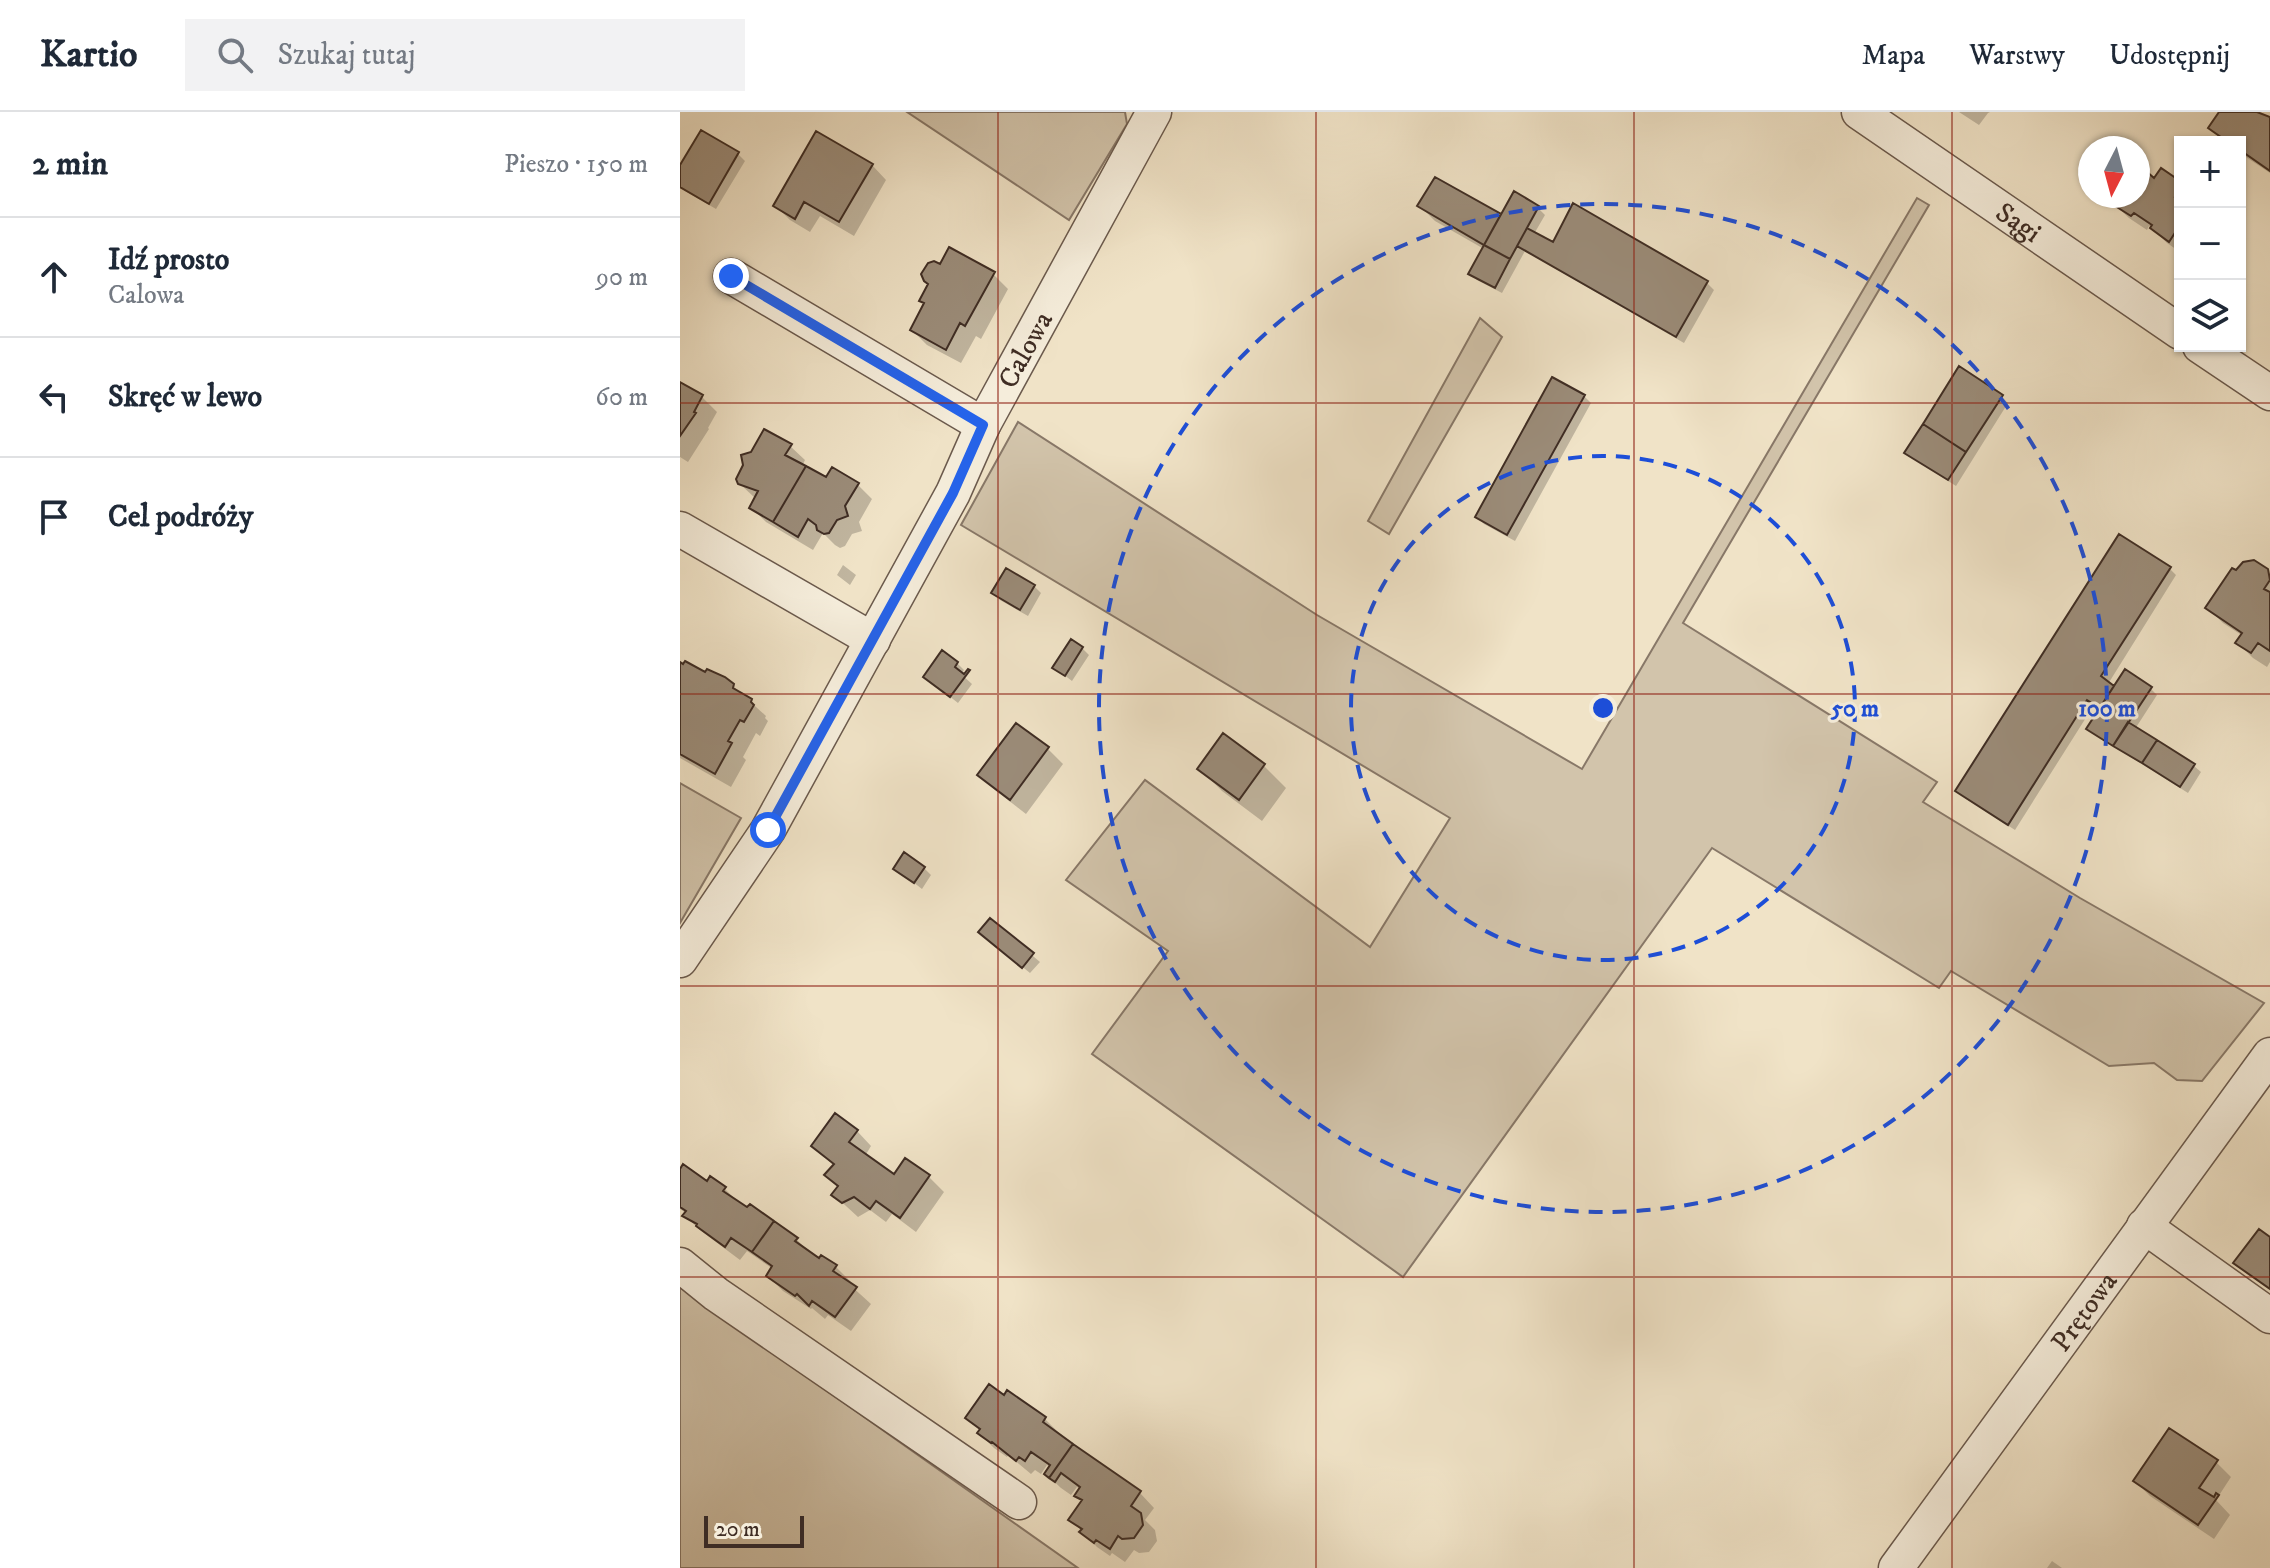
<!DOCTYPE html>
<html lang="pl">
<meta charset="utf-8">
<style>
:root{--surface:#fff;--page:#f2f2f3;--text:#1f2937;--muted:#747a83;--line:#e0e1e3}
body{margin:0;font-family:"IM FELL DW Pica",serif;background:var(--page);color:var(--text)}
.controls{position:absolute;right:24px;top:24px;display:grid;overflow:hidden;border-radius:0px;box-shadow:0 2px 6px #0004}
.controls button{width:72px;height:72px;display:grid;place-items:center;padding:0;border:0;border-bottom:2px solid var(--line);background:var(--surface);color:var(--text);font:40px sans-serif}
.compass{position:absolute;left:1398px;top:24px;width:72px;height:72px;border-radius:50%;background:var(--surface);box-shadow:0 2px 6px #0004;rotate:186deg}
.scale{position:absolute;left:24px;bottom:20px;width:100px;box-sizing:border-box;padding-left:8px;border:4px solid #3f2d24;border-top:0;font-size:22px;line-height:28px;white-space:nowrap;color:#3f2d24;-webkit-text-stroke:6px #f5eddb;paint-order:stroke}
.stop{position:absolute;width:24px;height:24px;margin:-18px;border:6px solid #2563eb;border-radius:50%;background:#fff}
.stop.end{background:#2563eb;border-color:#fff;box-shadow:0 2px 8px #0008}
.list{margin:0;padding:0;list-style:none}
h2{display:flex;justify-content:space-between;align-items:center;height:104px;margin:0;padding:0 32px;font-size:34px}
h2 small{font-size:26px;font-weight:400;color:var(--muted)}
.list li{display:grid;grid-template-columns:52px 1fr auto;gap:24px;align-items:center;box-sizing:border-box;height:120px;padding:0 32px;border-top:2px solid var(--line)}
.list b{display:block;font-size:30px;white-space:nowrap}
.list p{margin:0;font-size:26px;white-space:nowrap;color:var(--muted)}
.list em{font-size:26px;font-style:normal;color:var(--muted)}
.icon{flex:none;width:44px;height:44px;fill:none;stroke:currentColor;stroke-width:2;stroke-linecap:round;stroke-linejoin:round}
.map{position:relative;flex:none;width:1590px;height:1456px;overflow:hidden}
header{display:flex;align-items:center;gap:48px;box-sizing:border-box;height:112px;padding:0 40px;background:var(--surface);border-bottom:2px solid var(--line)}
header strong{font-size:38px}
nav{display:flex;gap:44px;margin-inline-start:auto;font-size:28px}
.search{width:560px;height:72px;background:var(--page);display:flex;align-items:center;gap:20px;box-sizing:border-box;padding:0 28px;border-radius:0px;color:var(--muted);font-size:30px}
main{display:flex}
aside{flex:1;background:var(--surface)}
.map>svg:first-child{display:block}
.green{fill:#d2c4ab;stroke:#887868;stroke-width:2}
.shadow{fill:#0003}
.building{fill:#9b8c79;stroke:#3f2d24;stroke-width:2}
.lines{fill:none;stroke-linecap:round;stroke-linejoin:round}
.minor-casing{stroke:#6b5a4d;stroke-width:37}
.minor{stroke:#f5eddb;stroke-width:34}
.route{stroke:#2563eb;stroke-width:10}
.grid{fill:none;stroke:#8f2418;stroke-width:2;stroke-opacity:0.55}
.ring{fill:none;stroke:#1d4ed8;stroke-width:4;stroke-dasharray:14 10}
.labels{text-anchor:middle;stroke-width:6;stroke-linejoin:round;paint-order:stroke}
.street-label{font-size:28px;fill:#3f2d24;stroke:#f5eddb}
.centre{fill:#1d4ed8;stroke:#f5eddb;stroke-width:4}
.ring-label{font-size:24px;text-anchor:middle;font-weight:bold;fill:#1d4ed8;stroke:#f5eddb;stroke-width:6;stroke-linejoin:round;paint-order:stroke}
</style>
<header>
<strong>Kartio</strong>
<div class="search"><svg class="icon" aria-label="search" viewBox="0 0 24 24"><circle cx="10" cy="10" r="6"/><path d="M15 15l6 6"/></svg>Szukaj tutaj</div>
<nav><a>Mapa</a><a>Warstwy</a><a>Udostępnij</a></nav>
</header>
<main>
<aside>
<h2>2 min<small>Pieszo · 150 m</small></h2>
<ul class="list">
<li><svg class="icon" aria-label="ahead" viewBox="0 0 24 24"><path d="M12 20V5M6 11l6-6 6 6"/></svg><div><b>Idź prosto</b><p>Calowa</p></div><em>90 m</em></li>
<li><svg class="icon" aria-label="left" viewBox="0 0 24 24"><path d="M17 20v-9H6M10 6l-5 5 5 5"/></svg><div><b>Skręć w lewo</b></div><em>60 m</em></li>
<li><svg class="icon" aria-label="arrive" viewBox="0 0 24 24"><path d="M6 21V4h12l-3 4 3 4H6"/></svg><div><b>Cel podróży</b></div></li>
</ul>
</aside>
<div class="map">
<svg width="1590" height="1456" viewBox="0 0 1590 1456">
<rect width="100%" height="100%" fill="#f0e3c7"/>
<filter id="stains"><feTurbulence type="fractalNoise" baseFrequency=".0025" numOctaves="4"/><feColorMatrix values="0 0 0 0 .2 0 0 0 0 .09 0 0 0 0 .02 0 0 0 .5 -.17"/></filter>
<radialGradient id="worn" r=".72"><stop offset=".6" stop-color="#630" stop-opacity="0"/><stop offset="1" stop-color="#630" stop-opacity=".3"/></radialGradient>
<path class="green" d="M227 0H445L447 12 389 108Z
M1237 86 1249 93 1003 511 1257 670 1243 690 1400 786 1584 891 1522 969 1497 968 1474 951 1429 954 1271 859 1259 876 1032 736 723 1165 412 942 488 839 386 768 465 668 690 835 770 706 281 413 338 310 637 503 902 657Z
M800 206 822 225 709 422 688 409Z
M0 671 61 706 0 811Z
M0 1175 398 1456H0Z"/>
<path class="shadow" d="M1279 0H1310L1308 1 1299 13Z
M1542 0H1572L1590 8V61L1560 41V30H1545L1531 16Z
M21 21 58 42 65 49 36 97 0 76V57Z
M192 53 206 68 174 124 140 104 130 120 110 108 95 93Z
M1458 55 1475 68 1500 72V140L1487 131 1472 116 1469 114 1467 118 1449 106 1426 84H1458Z
M756 67 822 105 834 82 858 96 865 103 854 122 873 133 1027 171 1034 178 1004 231 845 139 822 181 797 168 790 161 804 137 755 109 740 94Z
M313 162 328 177 301 227 296 224 281 251 247 233 232 218Z
M0 272 22 285 37 300 28 316 29 317 8 350 0 345Z
M904 284 911 291 835 429 804 412 797 405Z
M1321 284 1328 291 1276 374 1234 347 1227 340Z
M110 334 125 348 122 354 147 368 177 372 192 387 179 410 182 419 172 422 165 434 160 436 155 433 143 421 133 438 86 410 71 395 76 387 59 371Z
M163 453 176 463 170 473 157 463Z
M1489 456 1496 463 1428 572 1435 576H1470L1477 583 1455 617 1514 654 1521 660 1508 681 1416 623 1409 617 1421 597 1414 593 1335 718 1285 686 1278 679Z
M1586 458 1590 462V550L1587 555 1573 546 1558 531 1563 524 1543 511 1528 496Z
M354 474 361 481 348 504 320 488 314 481Z
M402 536 409 543 392 569 375 556Z
M277 551 284 558 281 562 292 572 278 591 245 565Z
M0 553 53 574 86 604 85 606 88 609 80 624 76 621 63 645 66 648 51 675 0 646Z
M336 614 368 637 383 652 346 702 315 678 300 663Z
M543 624 584 654 606 676 582 709 542 679 520 657Z
M215 756H244L251 763 242 777Z
M310 808 360 850 350 861 308 827Z
M177 1019 191 1034 185 1044 214 1065 226 1049 249 1065 264 1080 236 1120 212 1102 206 1110 190 1098 178 1105 154 1083 160 1076 147 1063 154 1054 133 1034Z
M0 1060 45 1077 59 1091 116 1127 139 1149 142 1145 156 1155 171 1170 169 1172 191 1192 171 1219 148 1203 145 1207 132 1196 131 1197 103 1179 88 1164 93 1157 67 1139 60 1148 20 1118 5 1104 7 1102 0 1097Z
M328 1281 365 1307 380 1322 379 1324 460 1381 474 1396 465 1408 475 1418 477 1429 469 1440 459 1441 454 1438 445 1450 432 1441 430 1444 417 1435 391 1408 403 1390 397 1383 401 1378 397 1375 391 1383 381 1376 366 1362 371 1356 367 1353 361 1362 355 1358 351 1362 328 1343 327 1345 314 1336 299 1321 301 1319 288 1306 324 1285Z
M1536 1350 1551 1365 1536 1388 1550 1403 1534 1427 1470 1384 1455 1369Z
M1372 1449 1382 1456H1367Z"/>
<path class="building" d="M1539 0H1577L1590 5V59L1560 38V30H1548L1528 16Z
M21 18 59 40 29 92 0 75V53Z
M136 19 193 52 159 110 124 90 115 107 93 94Z
M1458 52 1474 66 1481 56 1500 69V79L1495 85 1500 88V113L1489 130 1470 116 1472 113 1454 101 1451 104 1432 92 1435 87 1430 84H1458Z
M755 65 821 102 804 133 737 94Z
M834 79 859 94 830 147 804 133Z
M893 91 1028 169 996 225 837 134 847 116 873 130Z
M804 133 830 147 815 176 788 162Z
M269 135 315 160 285 214 280 211 266 238 230 218 244 191 239 189 248 172 244 169 241 162 248 151 254 149 260 152Z
M1279 254 1323 283 1286 340 1243 312Z
M872 265 905 283 827 423 795 405Z
M0 270 23 283 14 300 16 301 0 324Z
M1243 312 1286 340 1268 368 1224 341Z
M84 317 112 332 105 343 126 354 93 410 69 396 78 379 58 372 56 367 63 353 61 343 71 340Z
M126 354 146 365 152 355 179 371 165 394 168 404 157 408 149 421 144 422 137 418 136 413 128 407 118 425 93 410Z
M1439 422 1491 455 1421 564 1434 574 1420 596 1407 588 1328 713 1275 679Z
M1574 448 1588 457 1590 468 1584 477 1590 480V539L1578 531 1571 541 1555 531 1562 521 1525 496 1552 456 1556 458 1563 450Z
M326 456 355 473 340 498 311 481Z
M391 527 403 535 385 564 372 556Z
M262 538 278 550 275 555 284 562 288 557 290 558 270 585 243 565Z
M5 549 25 560 27 557 45 565 54 572 53 576 72 587 71 590 74 593 64 610 60 608 48 629 52 631 35 662 0 642V550L3 552Z
M1445 557 1472 575 1433 634 1406 617Z
M1448 610 1477 628 1462 651 1433 634Z
M336 611 369 635 330 688 297 663Z
M543 621 585 652 559 688 517 657Z
M1477 628 1515 652 1500 675 1462 651Z
M224 740 245 755 234 771 213 757Z
M310 806 354 841 342 856 298 820Z
M155 1001 178 1018 169 1030 214 1062 225 1046 250 1063 220 1106 196 1089 190 1097 174 1085 162 1091 151 1083 158 1074 144 1063 154 1052 131 1034Z
M3 1052 27 1069 30 1064 46 1075 43 1079 67 1095 70 1092 94 1109 72 1140 51 1126 45 1135 16 1114 17 1112 2 1104 6 1099 0 1095V1057Z
M94 1109 118 1126 115 1129 139 1146 141 1143 157 1153 153 1159 177 1175 155 1205 132 1189 129 1194 117 1182 115 1184 86 1164 92 1154 72 1140Z
M1579 1117 1590 1125V1177L1553 1151Z
M309 1272 324 1283 327 1278 366 1305 363 1310 393 1332 369 1366 364 1362 370 1353 351 1340 345 1349 339 1345 336 1349 312 1330 311 1331 297 1321 300 1317 285 1306Z
M1489 1316 1538 1348 1519 1376 1534 1385 1536 1381 1539 1383 1518 1413 1453 1369Z
M393 1332 461 1379 451 1394 461 1401 463 1413 454 1426 442 1427 438 1424 430 1437 416 1428 414 1431 399 1420 402 1417 388 1408 402 1388 394 1384 400 1375 381 1361 375 1370 369 1366Z"/>
<g class="lines">
<g class="minor-casing">
<g id="minor">
<path id="s1" d="M1179 0 1500 220"/>
<path d="M51 164 303 313"/>
<path d="M1520 234 1590 281"/>
<path d="M0 417 193 528"/>
<path id="s2" d="M0 848 88 718 273 381 303 313 474 0"/>
<path d="M1464 1114 1590 1204"/>
<path d="M0 1153 36 1182 339 1390"/>
<path id="s3" d="M1216 1456 1590 943"/>
</g>
</g>
<use href="#minor" class="minor"/>
</g>
<g class="lines">
<path class="route" d="M51 164 303 313 273 381 88 718"/>
</g>
<path class="grid" d="M318 0V1456M636 0V1456M954 0V1456M1272 0V1456M0 291H1590M0 582H1590M0 874H1590M0 1165H1590"/>
<g class="ring">
<circle cx="923" cy="596" r="252"/>
<circle cx="923" cy="596" r="504"/>
</g>
<g class="labels">
<g class="street-label">
<text dy="10" stroke="none"><textPath href="#s1" startOffset="194">Sągi</textPath></text>
<text dy="10" stroke="none"><textPath href="#s2" startOffset="702">Calowa</textPath></text>
<text dy="10" stroke="none"><textPath href="#s3" startOffset="318">Prętowa</textPath></text>
</g>
</g>
<circle cx="923" cy="596" r="12" class="centre"/>
<g class="ring-label">
<text x="1175" y="604">50 m</text>
<text x="1427" y="604">100 m</text>
</g>
<rect width="100%" height="100%" filter="url(#stains)"/>
<rect width="100%" height="100%" fill="url(#worn)"/>
</svg>
<div class="controls">
<button>+</button>
<button>−</button>
<button><svg class="icon" aria-label="layers" viewBox="0 0 24 24"><path d="M12 4l9 5-9 5-9-5zM3 14l9 5 9-5"/></svg></button>
</div>
<svg class="compass" viewBox="-18 -18 36 36"><path d="M0-13l5 13h-10z" fill="#e53935"/><path d="M0 13l5-13h-10z" fill="#747a83"/></svg>
<div class="scale">20 m</div>
<div class="stop" style="left:88px;top:718px"></div>
<div class="stop end" style="left:51px;top:164px"></div>
</div>
</main>
